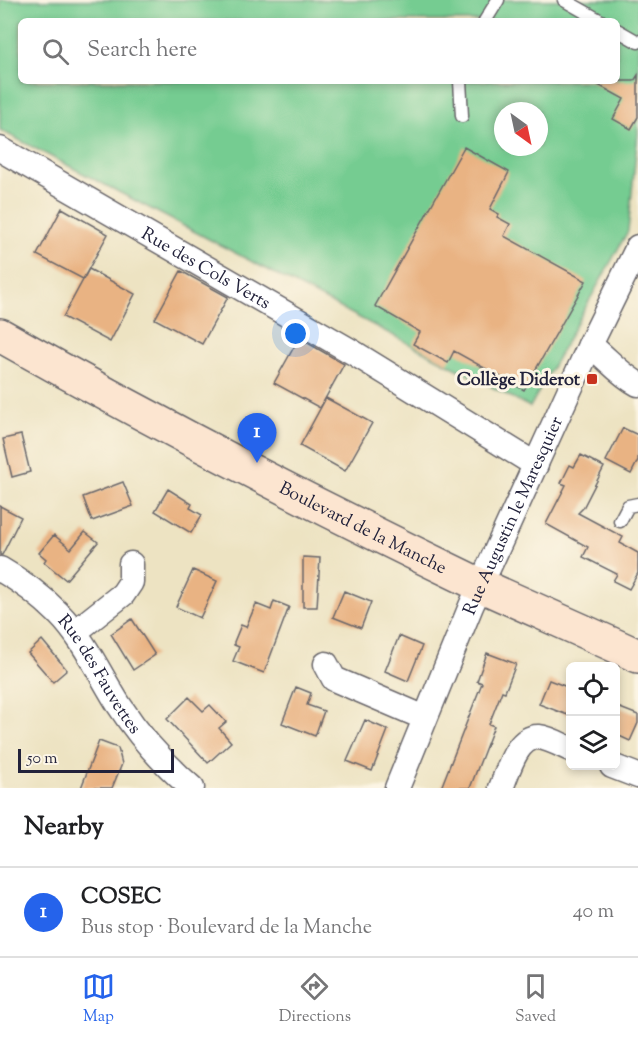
<!DOCTYPE html>
<meta charset="utf-8">
<style>
:root{--surface:#fff;--page:#f2f2f2;--text:#202124;--muted:#757577;--line:#e0e0e0;--accent:#2563eb}
body{margin:0;font-family:"Sorts Mill Goudy",serif;background:var(--page);color:var(--text)}
.controls{position:absolute;right:18px;bottom:18px;display:grid;overflow:hidden;border-radius:9px;box-shadow:0 3px 9px #0003}
.controls button{width:54px;height:54px;display:grid;place-items:center;padding:0;border:0;border-bottom:2px solid var(--line);background:var(--surface);color:var(--text);font:30px sans-serif}
.compass{position:absolute;left:494px;top:102px;width:54px;height:54px;border-radius:50%;background:var(--surface);box-shadow:0 3px 9px #0003;rotate:147deg}
.scale{position:absolute;left:18px;bottom:15px;width:156px;box-sizing:border-box;padding-left:6px;border:3px solid #22223b;border-top:0;font-size:16px;line-height:21px;white-space:nowrap;color:#22223b;-webkit-text-stroke:4px #fcf5e5;paint-order:stroke}
.you{position:absolute;left:296px;top:334px;width:21px;height:21px;margin:-15px;border:4px solid #fff;border-radius:50%;background:#1a73e8;box-shadow:0 0 0 9px #1a73e833}
.badge{display:grid;place-items:center;width:39px;height:39px;border-radius:50%;background:var(--accent);color:#fff;font-size:20px;font-weight:700}
.pin{position:absolute;translate:-50% -50px;filter:drop-shadow(0 2px 3px #0008)}
.pin::after{content:'';position:absolute;top:32px;width:21px;height:18px;background:inherit;clip-path:polygon(0 0,100% 0,50% 100%)}
.list{margin:0;padding:0;list-style:none}
h2{display:flex;justify-content:space-between;align-items:center;height:78px;margin:0;padding:0 24px;font-size:26px}
h2 small{font-size:20px;font-weight:400;color:var(--muted)}
.list li{display:grid;grid-template-columns:39px 1fr auto;gap:18px;align-items:center;box-sizing:border-box;height:90px;padding:0 24px;border-top:2px solid var(--line)}
.list b{display:block;font-size:22px;white-space:nowrap}
.list p{margin:0;font-size:20px;white-space:nowrap;color:var(--muted)}
.list em{font-size:20px;font-style:normal;color:var(--muted)}
.icon{flex:none;width:33px;height:33px;fill:none;stroke:currentColor;stroke-width:2;stroke-linecap:round;stroke-linejoin:round}
.map{position:relative;flex:none;width:638px;height:788px;overflow:hidden}
.search{position:absolute;background:var(--surface);box-shadow:0 3px 9px #0003;left:18px;right:18px;top:18px;height:66px;display:flex;align-items:center;gap:15px;box-sizing:border-box;padding:0 21px;border-radius:9px;color:var(--muted);font-size:22px}
.sheet{height:168px;background:var(--surface)}
nav{display:flex;justify-content:space-around;align-items:center;box-sizing:border-box;height:84px;border-top:2px solid var(--line);background:var(--surface);font-size:16px;color:var(--muted)}
nav a{display:grid;justify-items:center;gap:3px}
nav .on{color:var(--accent)}
.map>svg:first-child{display:block}
.green{fill:#75cc91;stroke:#4c7766;stroke-width:1.5;fill-rule:evenodd}
.building{fill:#e9b383}
.lines{fill:none;stroke-linecap:round;stroke-linejoin:round}
.service-casing{stroke:#69666a;stroke-width:15}
.minor-casing{stroke:#69666a;stroke-width:27}
.secondary-casing{stroke:#69666a;stroke-width:36}
.service{stroke:#fff;stroke-width:12}
.minor{stroke:#fff;stroke-width:24}
.secondary{stroke:#fce5d0;stroke-width:33}
.poi-dot{fill:#c8321e;stroke:#fcf5e5;stroke-width:2}
.labels{text-anchor:middle;stroke-width:6;stroke-linejoin:round;paint-order:stroke}
.street-label{font-size:18px;fill:#22223b;stroke:#fcf5e5}
.poi-label{font-size:18px;font-weight:bold;fill:#22223b;stroke:#fcf5e5;text-anchor:end}
</style>
<div class="map">
<svg width="638" height="788" viewBox="0 0 638 788">
<rect width="100%" height="100%" fill="#fcf5e5"/>
<filter id="ink" filterUnits="userSpaceOnUse"><feTurbulence type="fractalNoise" baseFrequency=".0167" numOctaves="2"/><feDisplacementMap in="SourceGraphic" scale="12" xChannelSelector="R" yChannelSelector="G"/><feConvolveMatrix kernelMatrix="1 2 1 2 8 2 1 2 1" color-interpolation-filters="sRGB"/></filter>
<filter id="wash" filterUnits="userSpaceOnUse"><feTurbulence type="fractalNoise" baseFrequency=".008" numOctaves="4" result="noise"/><feDisplacementMap in="SourceGraphic" scale="24" xChannelSelector="R" yChannelSelector="G"/><feGaussianBlur stdDeviation="1.35" result="paint"/><feColorMatrix in="noise" values="0 0 0 0 0 0 0 0 0 0 0 0 0 0 0 0 0 1.4 0 .05"/><feComposite in="paint" operator="in"/></filter>
<g filter="url(#wash)">
<rect width="100%" height="100%" fill="#ede3c2"/>
<path class="green" d="M0 0H638V133L628 231 530 407 0 130ZM21 21H617V81H21ZM503 111H539V147H503Z"/>
<g id="blocks">
<path class="building" d="M638 75V117L631 129 613 119 624 99 591 81H634Z
M464 147 509 172 490 209 499 214 497 217 510 224 504 236 586 281 524 390 454 351 448 363 413 344 420 332 375 306Z
M62 208 108 234 83 279 37 255Z
M89 269 135 294 110 342 63 317Z
M181 271 228 297 202 344 155 319Z
M299 338 344 364 320 408 274 383Z
M326 398 372 423 345 471 300 446Z
M623 428 638 435V460L631 474 606 461Z
M21 435 30 472 12 477 3 439Z
M581 455 604 467 583 508 578 513 623 537 620 543 638 553V573L629 589 613 581 617 574 583 557 588 547 546 524 566 485 561 483 570 465 574 467Z
M123 482 133 506 92 521 83 497Z
M168 489 192 504 190 508 202 515 191 533 155 511Z
M0 506 21 517 2 555H0Z
M85 532 98 542 66 580 44 562 46 559 39 553 54 535 71 549Z
M303 557 320 558 317 607H303Z
M193 570 217 581 200 618 176 607Z
M344 591 371 602 361 628 333 617Z
M274 601 289 607 264 673 233 661 239 647 234 645V642L241 625 246 627 256 604 271 610Z
M132 619 155 655 133 670 111 634Z
M399 636 422 646 408 681 385 671Z
M42 640 67 670 53 682 28 653Z
M487 653 516 664 505 692 502 691 489 724 494 726 470 788H441L482 683 477 681Z
M549 680 570 688V716L539 704Z
M296 687 311 693 307 705 324 711 315 736 282 723Z
M189 697 203 711 210 705 226 722 219 728 231 742 208 763 167 719Z
M615 706 638 715V723L630 741 615 734Z
M365 720 388 730 372 771 347 761Z
M99 741 118 748 122 764 112 788H81Z"/>
</g>
</g>
<g filter="url(#ink)">
<use href="#blocks" fill-opacity="0" stroke="#69666a" stroke-width="1.5"/>
<g class="lines">
<g class="service-casing">
<path id="service" d="M564 0 601 21
M485 21 498 0
M617 30 638 42
M460 81 462 116
M620 521 628 506 638 504"/>
</g>
<g class="minor-casing">
<g id="minor">
<path id="s1" d="M0 149 354 353 536 465"/>
<path d="M590 345C607 358 619 374 638 384"/>
<path id="s2" d="M0 569C21 581 41 596 58 613 84 639 100 675 119 705 139 736 164 764 192 788"/>
<path d="M75 632 123 594 131 582V564"/>
<path d="M326 664 334 679 425 718"/>
<path d="M612 766 638 776"/>
<path id="s3" d="M397 788 471 606 590 345 638 247"/>
<path d="M501 788C508 772 516 736 539 737 549 738 561 745 570 749"/>
</g>
</g>
<g class="secondary-casing">
<g id="secondary">
<path id="s4" d="M0 335C157 424 318 507 480 585 533 609 586 632 638 656"/>
</g>
</g>
<use href="#service" class="service"/>
<use href="#minor" class="minor"/>
<use href="#secondary" class="secondary"/>
</g>
</g>
<rect class="poi-dot" x="586" y="373" width="12" height="12" rx="3"/>
<g class="labels">
<g class="street-label">
<text dy="6" stroke="none"><textPath href="#s1" startOffset="238">Rue des Cols Verts</textPath></text>
<text dy="6" stroke="none"><textPath href="#s3" startOffset="296">Rue Augustin le Maresquier</textPath></text>
<text dy="6" stroke="none"><textPath href="#s4" startOffset="411">Boulevard de la Manche</textPath></text>
<text dy="6" stroke="none"><textPath href="#s2" startOffset="147">Rue des Fauvettes</textPath></text>
</g>
<g class="poi-label">
<text x="580" y="385">Collège Diderot</text>
</g>
</g>
</svg>
<div class="controls">
<button><svg class="icon" aria-label="locate" viewBox="0 0 24 24"><circle cx="12" cy="12" r="6"/><path d="M12 2v4M12 18v4M2 12h4M18 12h4"/></svg></button>
<button><svg class="icon" aria-label="layers" viewBox="0 0 24 24"><path d="M12 4l9 5-9 5-9-5zM3 14l9 5 9-5"/></svg></button>
</div>
<svg class="compass" viewBox="-18 -18 36 36"><path d="M0-13l5 13h-10z" fill="#e53935"/><path d="M0 13l5-13h-10z" fill="#757577"/></svg>
<div class="scale">50 m</div>
<div class="you"></div>
<div class="pin badge" style="left:257px;top:463px">1</div>
<div class="search"><svg class="icon" aria-label="search" viewBox="0 0 24 24"><circle cx="10" cy="10" r="6"/><path d="M15 15l6 6"/></svg>Search here</div>
</div>
<section class="sheet">
<h2>Nearby<small></small></h2>
<ul class="list">
<li><span class="badge">1</span><div><b>COSEC</b><p>Bus stop · Boulevard de la Manche</p></div><em>40 m</em></li>
</ul>
</section>
<nav>
<a class="on"><svg class="icon" aria-label="map" viewBox="0 0 24 24"><path d="M3 6l6-2 6 2 6-2v14l-6 2-6-2-6 2zM9 4v14M15 6v14"/></svg>Map</a>
<a><svg class="icon" aria-label="directions" viewBox="0 0 24 24"><path d="M12 3l9 9-9 9-9-9zM9 14v-3h6M13 9l2 2-2 2"/></svg>Directions</a>
<a><svg class="icon" aria-label="saved" viewBox="0 0 24 24"><path d="M7 4h10v16l-5-4-5 4z"/></svg>Saved</a>
</nav>
